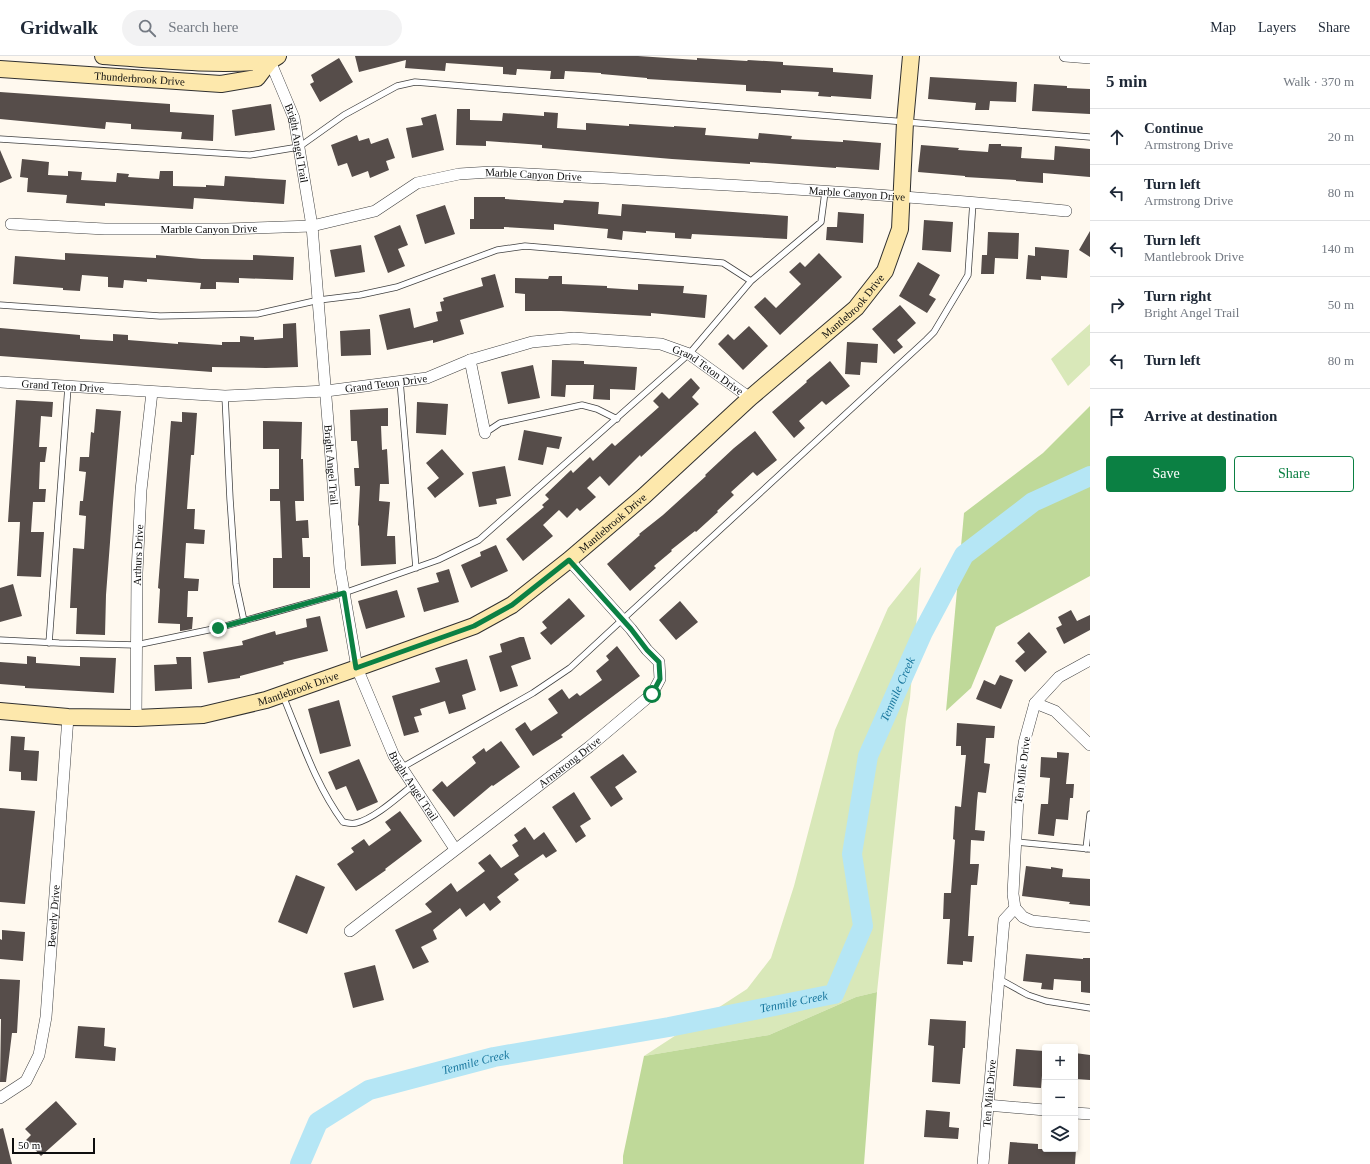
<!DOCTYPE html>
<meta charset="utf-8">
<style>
:root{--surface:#fff;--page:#f2f2f3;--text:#1f2937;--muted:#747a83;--line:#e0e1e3;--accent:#0b8043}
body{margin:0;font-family:Georgia,serif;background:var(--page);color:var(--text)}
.controls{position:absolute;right:12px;bottom:12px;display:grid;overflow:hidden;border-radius:4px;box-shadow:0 2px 6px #0003}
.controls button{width:36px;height:36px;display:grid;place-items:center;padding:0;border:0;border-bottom:1px solid var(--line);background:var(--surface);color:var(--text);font:20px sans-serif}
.scale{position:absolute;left:12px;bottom:10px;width:83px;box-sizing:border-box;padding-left:4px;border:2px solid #0e0e0e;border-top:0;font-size:11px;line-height:14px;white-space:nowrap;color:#0e0e0e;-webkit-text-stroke:3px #fff;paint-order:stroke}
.stop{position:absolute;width:12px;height:12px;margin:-9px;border:3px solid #0b8043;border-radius:50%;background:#fff}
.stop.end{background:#0b8043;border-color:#fff;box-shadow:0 1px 4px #0008}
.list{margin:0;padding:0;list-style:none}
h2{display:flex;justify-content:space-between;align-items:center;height:52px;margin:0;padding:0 16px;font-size:17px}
h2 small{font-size:13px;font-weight:400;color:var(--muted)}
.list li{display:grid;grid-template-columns:26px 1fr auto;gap:12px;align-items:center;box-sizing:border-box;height:56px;padding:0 16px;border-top:1px solid var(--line)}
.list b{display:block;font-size:15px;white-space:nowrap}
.list p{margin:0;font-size:13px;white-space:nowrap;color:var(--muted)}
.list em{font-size:13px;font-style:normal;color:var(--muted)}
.actions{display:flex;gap:8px;padding:12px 16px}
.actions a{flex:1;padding:9px 0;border:1px solid var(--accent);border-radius:4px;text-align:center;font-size:14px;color:var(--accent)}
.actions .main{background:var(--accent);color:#fff}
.icon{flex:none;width:22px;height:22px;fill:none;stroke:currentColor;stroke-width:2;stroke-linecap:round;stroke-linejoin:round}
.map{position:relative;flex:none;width:1090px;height:1108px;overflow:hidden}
header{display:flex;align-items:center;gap:24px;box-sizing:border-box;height:56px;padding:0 20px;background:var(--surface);border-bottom:1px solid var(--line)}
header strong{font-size:19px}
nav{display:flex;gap:22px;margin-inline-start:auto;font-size:14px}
.search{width:280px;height:36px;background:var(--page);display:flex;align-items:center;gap:10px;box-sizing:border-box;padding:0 14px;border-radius:22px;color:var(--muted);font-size:15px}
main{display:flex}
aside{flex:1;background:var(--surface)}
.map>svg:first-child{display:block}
.green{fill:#d9e8b9}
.forest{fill:#bfd999}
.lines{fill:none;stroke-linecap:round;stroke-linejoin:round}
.river{stroke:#b5e6f5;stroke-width:20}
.building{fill:#564d4a}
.lane-casing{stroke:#414141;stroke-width:7}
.street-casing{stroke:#414141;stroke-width:12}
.secondary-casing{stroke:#303030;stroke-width:18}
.lane{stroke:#fff;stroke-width:5.5}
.street{stroke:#fff;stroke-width:11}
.secondary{stroke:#fde8ac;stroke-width:16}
.route{stroke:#0b8043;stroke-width:5}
.labels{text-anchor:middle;stroke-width:4;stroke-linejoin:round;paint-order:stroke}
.street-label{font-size:11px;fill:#0e0e0e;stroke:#fff}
.water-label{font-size:12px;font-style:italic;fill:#19779e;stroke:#fff}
</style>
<header>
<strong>Gridwalk</strong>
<div class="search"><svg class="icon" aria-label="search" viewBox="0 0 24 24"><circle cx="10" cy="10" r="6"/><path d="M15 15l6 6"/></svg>Search here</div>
<nav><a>Map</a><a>Layers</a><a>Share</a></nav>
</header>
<main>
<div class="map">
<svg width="1090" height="1108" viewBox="0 0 1090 1108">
<rect width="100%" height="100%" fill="#fff9ef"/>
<path class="green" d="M1090 268V309L1068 330 1051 303Z
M921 511 910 642 906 664 877 936 856 941 769 979 644 1000 747 933 771 902 794 830 835 674 888 552Z"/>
<path class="forest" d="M1090 350V520L996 571 971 632 946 655 964 457 1043 397Z
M877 936 864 1108H623V1100L644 1000 769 979 856 941Z"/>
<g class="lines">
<path class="river" id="s1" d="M300 1108 318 1066 369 1034 494 1001 669 971 834 938 863 870 852 798 868 700 923 576 964 499 1033 446 1090 420"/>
</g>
<path class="building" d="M355 0H638L697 4V2L747 5 748 4 783 6V9L833 12V16L873 19 871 43 831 40V41L818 40 819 36 781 34V37L746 35V29L647 23V22L601 18V17L565 15 564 23H550L551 15 517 13 516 19 503 18V11L446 7 445 15 405 12 406 4 359 16Z
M339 2 353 26 320 46 310 28 314 26 311 19Z
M930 21 1017 26 1016 46 990 45 989 54H975L976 47 928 43Z
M1034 28 1067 30V32L1090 33V58L1032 55Z
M0 36 170 48V56L214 59 213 85 181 83 182 76 131 73V68L106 66 105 73 0 63Z
M271 48 275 74 235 80 232 54Z
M457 53H470V64L502 65 503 57 544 60V56L558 57 557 72 586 74V67L629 70V68L674 71V70L706 72 705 79 758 83 759 77 792 80 791 83 843 86V84L881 87 879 114 836 111V112L750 106V108L672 103 542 92V89L486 85V90L456 89Z
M436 58 444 94 412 102 406 72 423 69 421 62Z
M357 79 359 85 369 82 371 88 388 82 395 102 386 105 389 114 370 122 368 115 352 121 347 107 338 110 331 89Z
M989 88H1001V90L1022 91 1021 102 1054 104 1055 90 1090 93V121L1043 117V127L1016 125V124L965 121V120L918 116 921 89 959 92 958 94 988 96Z
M0 94 12 122 0 127Z
M22 103 49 106 48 119 68 120V115L82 116 81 124 116 126 117 117 129 118 128 121 159 123 160 115H173V130L206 131V129L224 130 225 120 286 124 284 148 194 142 193 153 105 147V150L66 147 67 139 27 136 28 122 20 121Z
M474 141H505V143L563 147 564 144 599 146 598 158 621 160 622 148 788 160 787 183 692 178 691 183 675 182V177L646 175V177L623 175 622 184 607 182 608 173 554 168V174L504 171V173H470V163H474Z
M445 149 455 178 425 188 416 159Z
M838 156 864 158 863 187 826 184 827 171H837Z
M924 164 953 166 951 196 922 194Z
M400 169 408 189 398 193 405 210 388 217 374 180Z
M1090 175V201L1079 194Z
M988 176 1019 177 1018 203 995 202 994 218H981L982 199H987Z
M361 189 365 216 335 221 330 194Z
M1035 191 1069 194 1067 222 1041 220V224L1026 223 1028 199 1035 200Z
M65 197 156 202V199L202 203 253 204V199L294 201 293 224 239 222V227L216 226V233H200L201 227 147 223V226L124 224 123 232 108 231V221L82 219 80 235 63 234V232L13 228 15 200 65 204Z
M819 197 842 221 780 279 754 251 765 241 776 252 801 228 789 216 800 206 805 211Z
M918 206 940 219 929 239 936 243 927 257 899 240Z
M495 218 504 251 460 264 464 278 433 287V284L387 294 379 259 410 252 414 272 438 265 436 256 442 255 440 246 444 245 443 242 483 230 481 222Z
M549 220H562V228L607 230V232L638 234V228L684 230 683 237 707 239 705 262 651 257V260L561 255H525V238L515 237V222L548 223Z
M900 249 916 267 897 284 903 291 894 298 872 273Z
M296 267 298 311 266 312 212 311V316L0 300V272L80 279V283L113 285V278L128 279V284L178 288V286L222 289V286H240V280L254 281V284L283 282V268Z
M749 270 768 290 743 314 718 288 728 278 734 284Z
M370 273 371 299 341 300 340 275Z
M847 286 878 288 877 307 861 306 860 319 845 318Z
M552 304 584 305V308L637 311 635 334 610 333V344L593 343 594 329H566L565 341 551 340Z
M830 305 850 330 826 349 822 345 799 365 805 372 794 382 772 356 807 326 806 325Z
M533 309 540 342 508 348 501 316Z
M691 322 700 332 692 341 699 348 641 401 640 399 609 430 600 420 587 432 596 441 580 455 577 452 567 462 559 454 543 469 553 480 523 505 506 483 544 451 542 449 549 443 545 439 571 414 573 417 590 401 593 405 612 387 615 390 659 351 653 345 662 336 669 343Z
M16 344 53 346 52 361 41 360 39 391H47L45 406H40L39 433H46L45 446H33L31 476H44L41 521 17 520 20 466H8Z
M417 346 448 348 446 379 416 377Z
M388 352V370H381L382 394 387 393 389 428H380L379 445 390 446 387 480H395L396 508 361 510 359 470 358 469 360 430H355L354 412H359L357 385H351L350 354Z
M96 353 121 355 113 447 106 539 105 579 76 578 77 552H70L73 492 84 493 86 460 79 459 80 445H83L86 416 79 415 80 401H89L91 376 94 377Z
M182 356 197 357 194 399H191L187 453H195L194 473 205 474 204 488 186 487 184 522 199 523 198 535H188L187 561H193L192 573 181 575H180V568L158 567 160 533 158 532 171 365 182 366Z
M263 365 302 366 301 403H303L304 445H295L296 465 308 464 309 482H302L303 501H310V532H273V502H282L280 445H270V433H279V393H263Z
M524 374 562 381 559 393 547 391 543 409 518 404Z
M755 375 777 404 757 420 753 416 731 436 734 439 717 455 718 456 696 476 695 475 671 494 672 495 654 510 656 512 630 535 607 508 640 479 639 478 663 459 706 420 705 419 734 392Z
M442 393 464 418 435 442 427 432 439 422 426 407Z
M505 410 511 440 496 443 497 448 479 451 472 416Z
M496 489 508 515 471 532 461 509 481 500 480 496Z
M449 513 459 546 424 556 417 532 439 526 436 517Z
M13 528 22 560 0 566V532Z
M397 534 405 561 366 573 358 545Z
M569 542 585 560 551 589 540 577 547 572 542 566Z
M680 545 698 566 676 584 659 564Z
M1071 554 1077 565 1090 559V574L1064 588 1056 572 1062 569 1058 561Z
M320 560 328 595 283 606 284 608 240 620V622L208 627 203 596 243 589 242 585 275 575 276 579 307 571 306 563Z
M1029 576 1047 596 1025 616 1015 605 1025 596 1017 587Z
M520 581H524L531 603 511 610 518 630 500 636 489 600 502 596 500 588Z
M617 590 640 620 561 679 563 681 533 700 515 673 525 666 531 675 558 657 548 643 562 633 569 643 577 637 580 640 602 624 596 615 609 604 606 600Z
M27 600 36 601V607L80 610V601L116 602 114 637 25 632V630L0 628V606L27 608Z
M176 601H191L192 633 155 635 154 609 177 608Z
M467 603 476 634 462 639 466 653 449 658 445 645 420 653 422 659 414 661 419 676 404 680 392 640 440 626 435 612Z
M1000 619 1013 624 1001 653 976 643 984 624 995 629Z
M339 644 351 690 320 698 308 653Z
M957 667 995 670 994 682H986L984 707 990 708 986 737 978 736 977 745 975 774 985 775 984 785 971 784 970 808H979L977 829H971L968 880H974L972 906 963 905V909L947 908 950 863H943L944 837H951L955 784 953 783 955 750 961 751 966 699H961V690H956Z
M11 680 25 681 24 694 39 695 37 725 21 724V716L9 715Z
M501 685 520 711 493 730 492 729 454 761 432 734 442 725 447 731 476 707 472 701 484 692 486 696Z
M1057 696 1069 697 1066 728H1074L1073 742H1070L1068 764 1056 763 1054 780 1038 778 1041 748H1048L1050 722 1040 721 1041 701 1057 702Z
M623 698 637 716 615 731 623 743 611 751 590 721Z
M359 703 378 746 357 755 346 730 336 734 328 716Z
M574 736 591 763 580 770 586 780 576 787 552 751Z
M0 752 35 755 25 848 0 846Z
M400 755 422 785 385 813 386 814 356 835 337 808 354 796 351 792 364 783 369 790 391 774 385 766Z
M525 771 534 784 544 776 557 795 546 802 543 798 514 818 519 824 497 841 501 846 490 855 484 847 466 861 460 852 433 874 437 883 421 891 429 906 413 913 395 874 432 856 425 848 451 827 457 836 485 815 478 807 490 798 501 812 519 800 512 789 518 785 514 779Z
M1026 810 1051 813V811L1063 813 1062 821 1090 823V850L1069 848 1070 846 1022 840Z
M296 819 325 831 307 878 278 866Z
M2 874 25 876 23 905 0 903V883L2 884Z
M1026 898 1083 903V902H1090V937L1081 936V925L1054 923 1053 934 1041 933 1042 927 1023 925Z
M375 909 384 944 353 952 344 917Z
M0 923 20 924 17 977H12L6 1026H0L1 963H0Z
M930 963 966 965 965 992H963L960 1028 932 1026 934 990 928 989Z
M78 970 105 972 104 990 116 992 115 1005 75 1002Z
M1016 993 1044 995 1041 1032 1013 1030Z
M1075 997 1090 999V1024L1075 1023Z
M56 1045 77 1068 41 1100 26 1084 31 1079 25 1073Z
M926 1054 950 1056 949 1071 959 1072 958 1083 924 1081Z
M3 1072 12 1108H0V1073Z
M1010 1086 1038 1088V1093H1076L1075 1108H1008Z"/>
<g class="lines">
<g class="lane-casing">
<path id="lane" d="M0 83 250 99 299 91 344 59 397 30 415 26 1090 81
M0 249 160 260 257 258 319 244 360 239 397 231 497 194 525 190 723 207 751 225
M400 325 416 512
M225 340 230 443 236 528 244 565
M485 377 500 367 582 349 597 353 617 363
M0 584 59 587 136 589 218 572 344 537 438 504 479 484 689 298 751 225 821 166 825 136
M49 587 68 331
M283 640C301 683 315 728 343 766 347 767 352 768 356 767 374 763 398 741 413 729
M401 712 533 637 570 612 623 563 926 284 934 276 968 219 973 146
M1016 786 1090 793
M1086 793 1090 758
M999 923 1028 939 1046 945 1090 952"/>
</g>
<g class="street-casing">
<g id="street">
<path d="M1065 0 1090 2"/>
<path id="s2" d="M270 5 294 62 312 170 340 513 357 612 394 700 455 793"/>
<path id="s3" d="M11 168 105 173H227L312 170 375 155 417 127 459 118 491 116C683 126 875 136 1066 155"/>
<path d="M470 304 485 377"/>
<path id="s4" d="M0 326 225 340 326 335 427 322 470 304 532 286 574 282 661 288 689 298 750 342"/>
<path d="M1090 604 1059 621 1035 647 1024 687 1018 742 1013 838 1015 852 1023 861 1032 865 1090 871"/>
<path d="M1035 647 1055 655 1090 689"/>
<path id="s5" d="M136 662 137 517 141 434 152 336"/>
<path id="s6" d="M350 875 589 691 652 638 660 623 659 606 647 594 631 573 569 504"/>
<path id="s7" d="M0 1042 26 1025 39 999 46 961 68 661"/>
<path d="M987 1049 1045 1054"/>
<path d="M1075 1057 1090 1058"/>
<path id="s8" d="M983 1108 1004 864 1015 852"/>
</g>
</g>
<g class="secondary-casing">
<g id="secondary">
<path d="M103 0C158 4 214 10 270 5"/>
<path id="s9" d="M0 13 221 28 257 22 270 5 278 0"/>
<path id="s10" d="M0 655 68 661 136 662 203 659 266 644 357 612 474 570 512 549 569 504 644 440 750 342 856 252 885 215 900 173 905 66 911 0"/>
</g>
</g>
<use href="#lane" class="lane"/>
<use href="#street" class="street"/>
<use href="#secondary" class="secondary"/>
</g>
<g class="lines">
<path class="route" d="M218 572 344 537 356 612 474 570 512 549 569 504 631 573 647 594 659 606 660 623 652 638"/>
</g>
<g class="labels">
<g class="street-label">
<text dy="4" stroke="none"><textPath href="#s9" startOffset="140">Thunderbrook Drive</textPath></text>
<text dy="4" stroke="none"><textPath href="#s2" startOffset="87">Bright Angel Trail</textPath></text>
<text dy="4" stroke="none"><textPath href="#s3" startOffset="534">Marble Canyon Drive</textPath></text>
<text dy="4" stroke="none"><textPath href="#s3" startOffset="858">Marble Canyon Drive</textPath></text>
<text dy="4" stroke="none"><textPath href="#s3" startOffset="198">Marble Canyon Drive</textPath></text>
<text dy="4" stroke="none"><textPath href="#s10" startOffset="986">Mantlebrook Drive</textPath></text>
<text dy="4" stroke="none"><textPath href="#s4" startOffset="723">Grand Teton Drive</textPath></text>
<text dy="4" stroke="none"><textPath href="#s4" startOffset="387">Grand Teton Drive</textPath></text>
<text dy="4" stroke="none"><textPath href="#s4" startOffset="63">Grand Teton Drive</textPath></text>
<text dy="4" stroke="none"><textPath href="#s2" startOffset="411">Bright Angel Trail</textPath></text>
<text dy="4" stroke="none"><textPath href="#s10" startOffset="662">Mantlebrook Drive</textPath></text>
<text dy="4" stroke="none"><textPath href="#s5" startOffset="163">Arthurs Drive</textPath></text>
<text dy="4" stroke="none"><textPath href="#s10" startOffset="302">Mantlebrook Drive</textPath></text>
<text dy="4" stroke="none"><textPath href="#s6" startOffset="277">Armstrong Drive</textPath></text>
<text transform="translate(1022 714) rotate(-83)" y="4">Ten Mile Drive</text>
<text dy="4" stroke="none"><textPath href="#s2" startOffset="747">Bright Angel Trail</textPath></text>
<text dy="4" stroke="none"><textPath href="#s7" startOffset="200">Beverly Drive</textPath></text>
<text dy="4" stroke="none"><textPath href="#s8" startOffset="71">Ten Mile Drive</textPath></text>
</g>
<g class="water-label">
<text dy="4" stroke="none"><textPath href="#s1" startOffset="900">Tenmile Creek</textPath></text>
<text dy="4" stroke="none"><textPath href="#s1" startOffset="540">Tenmile Creek</textPath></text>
<text dy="4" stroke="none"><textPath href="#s1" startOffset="216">Tenmile Creek</textPath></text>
</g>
</g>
</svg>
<div class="controls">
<button>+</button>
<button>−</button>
<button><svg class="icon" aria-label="layers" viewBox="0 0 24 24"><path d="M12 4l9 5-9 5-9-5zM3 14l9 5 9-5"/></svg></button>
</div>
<div class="scale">50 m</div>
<div class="stop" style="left:652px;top:638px"></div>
<div class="stop end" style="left:218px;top:572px"></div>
</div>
<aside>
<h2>5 min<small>Walk · 370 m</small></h2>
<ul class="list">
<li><svg class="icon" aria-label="ahead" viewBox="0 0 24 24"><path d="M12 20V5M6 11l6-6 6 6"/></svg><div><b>Continue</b><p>Armstrong Drive</p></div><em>20 m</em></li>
<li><svg class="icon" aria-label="left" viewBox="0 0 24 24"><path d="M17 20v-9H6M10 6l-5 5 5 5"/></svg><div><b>Turn left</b><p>Armstrong Drive</p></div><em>80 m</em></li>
<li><svg class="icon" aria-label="left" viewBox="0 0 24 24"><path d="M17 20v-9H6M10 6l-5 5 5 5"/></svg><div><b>Turn left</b><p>Mantlebrook Drive</p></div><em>140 m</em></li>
<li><svg class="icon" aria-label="right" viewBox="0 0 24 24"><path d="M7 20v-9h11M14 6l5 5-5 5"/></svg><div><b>Turn right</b><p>Bright Angel Trail</p></div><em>50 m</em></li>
<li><svg class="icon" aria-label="left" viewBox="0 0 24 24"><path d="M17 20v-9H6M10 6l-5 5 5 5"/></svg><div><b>Turn left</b></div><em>80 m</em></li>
<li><svg class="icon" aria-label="arrive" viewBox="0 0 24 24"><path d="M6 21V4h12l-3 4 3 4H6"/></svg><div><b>Arrive at destination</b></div></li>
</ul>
<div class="actions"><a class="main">Save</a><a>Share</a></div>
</aside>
</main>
